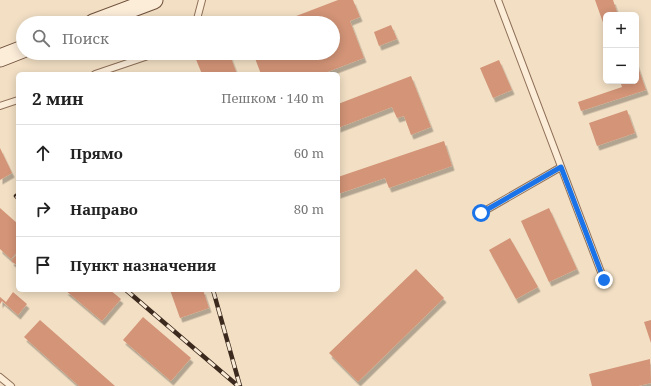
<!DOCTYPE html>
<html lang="ru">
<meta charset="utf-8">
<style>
:root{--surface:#fff;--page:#f6f6f6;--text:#222;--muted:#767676;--line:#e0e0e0}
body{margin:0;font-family:"Noto Serif",serif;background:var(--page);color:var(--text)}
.controls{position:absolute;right:12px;top:12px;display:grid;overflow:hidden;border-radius:6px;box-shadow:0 2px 10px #0003}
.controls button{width:36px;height:36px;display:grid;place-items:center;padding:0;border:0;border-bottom:1px solid var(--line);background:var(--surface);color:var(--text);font:20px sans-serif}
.stop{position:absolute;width:12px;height:12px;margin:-9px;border:3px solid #1a73e8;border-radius:50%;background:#fff}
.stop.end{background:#1a73e8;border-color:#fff;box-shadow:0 1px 4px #0008}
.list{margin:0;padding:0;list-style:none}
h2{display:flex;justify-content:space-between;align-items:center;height:52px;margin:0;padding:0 16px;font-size:17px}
h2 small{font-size:13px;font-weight:400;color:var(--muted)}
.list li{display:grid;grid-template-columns:26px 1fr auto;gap:12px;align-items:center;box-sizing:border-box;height:56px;padding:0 16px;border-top:1px solid var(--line)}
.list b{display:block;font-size:15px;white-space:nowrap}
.list em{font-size:13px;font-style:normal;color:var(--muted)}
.icon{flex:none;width:22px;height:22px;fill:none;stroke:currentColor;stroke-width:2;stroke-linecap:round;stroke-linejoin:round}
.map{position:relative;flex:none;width:651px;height:386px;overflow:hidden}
.search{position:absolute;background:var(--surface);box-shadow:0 2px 10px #0003;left:16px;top:16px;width:324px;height:44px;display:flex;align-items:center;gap:10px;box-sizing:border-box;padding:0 14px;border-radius:22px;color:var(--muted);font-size:15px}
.panel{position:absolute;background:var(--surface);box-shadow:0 2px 10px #0003;left:16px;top:72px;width:324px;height:220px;border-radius:6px}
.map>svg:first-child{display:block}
.building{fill:#d39477;filter:url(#shadow)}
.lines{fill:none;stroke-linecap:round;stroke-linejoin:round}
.lane-casing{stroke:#8f7058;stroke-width:8}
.secondary-casing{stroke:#70513c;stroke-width:19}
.lane{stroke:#fcedd9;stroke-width:6}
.secondary{stroke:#fcedd9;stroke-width:17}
.rail-casing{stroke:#3d2a1e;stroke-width:4.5}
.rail{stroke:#f8ead5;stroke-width:3;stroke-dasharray:9;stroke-linecap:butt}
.route{stroke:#1a73e8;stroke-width:5}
</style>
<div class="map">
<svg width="651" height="386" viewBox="0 0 651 386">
<defs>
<filter id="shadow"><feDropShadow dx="2.5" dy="4.5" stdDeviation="0" flood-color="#0004"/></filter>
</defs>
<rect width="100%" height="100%" fill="#f2dfc4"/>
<path class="building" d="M338 0H353L360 17 350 21 364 58 322 74H261L253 53H333V23H278Z
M595 0H613L618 15H606V31Z
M391 25 397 39 379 46 374 32Z
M206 53H229L237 74H202L195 57Z
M499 60 512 90 493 98 480 68Z
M636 62 646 90 581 111 578 102 622 87 620 81H636Z
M411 76 431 127 411 135 404 116 397 118 392 107 338 128V104Z
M627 110 635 133 597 146 589 123Z
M444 141 452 166 389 188 385 178 338 194V177Z
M0 148 12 173 0 180Z
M0 208 18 224V251L11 259 0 249Z
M549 208 577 269 549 282 521 221Z
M510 238 538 287 516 299 489 250Z
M18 253V266L11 261Z
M416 269 444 298 358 382 329 353Z
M65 290H110L121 299 102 321Z
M170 290H203L209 308 180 318Z
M13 292 27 304 18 315 2 301 0 304V297L6 302Z
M143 317 191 358 171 381 123 340Z
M40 320 115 386H79L24 337Z
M651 320V343L644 322Z
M650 359 651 383 638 386H592L589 374Z"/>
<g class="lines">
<g class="lane-casing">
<path id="lane" d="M498 0 604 280
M196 23 202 0
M95 74 157 53
M0 106 18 100
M481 213 561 167
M0 377 11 386"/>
</g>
<g class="secondary-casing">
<path id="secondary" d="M93 23 154 0
M0 58 23 49"/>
</g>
<use href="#lane" class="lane"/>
<use href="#secondary" class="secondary"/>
<g class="rail-casing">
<path id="rail" d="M16 196 18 198
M126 290 238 386
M213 290 240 386"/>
</g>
<use href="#rail" class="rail"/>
</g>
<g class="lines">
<path class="route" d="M481 213 561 167 604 280"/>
</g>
</svg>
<div class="controls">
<button>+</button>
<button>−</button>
</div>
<div class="stop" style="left:481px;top:213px"></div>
<div class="stop end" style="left:604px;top:280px"></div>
<div class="search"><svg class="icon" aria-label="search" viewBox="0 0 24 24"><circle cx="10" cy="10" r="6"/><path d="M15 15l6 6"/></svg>Поиск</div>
<section class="panel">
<h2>2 мин<small>Пешком · 140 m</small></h2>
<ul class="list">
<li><svg class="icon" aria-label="ahead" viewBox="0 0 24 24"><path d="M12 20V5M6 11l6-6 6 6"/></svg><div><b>Прямо</b></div><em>60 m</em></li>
<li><svg class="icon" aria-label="right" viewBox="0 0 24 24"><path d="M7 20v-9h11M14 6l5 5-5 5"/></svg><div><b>Направо</b></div><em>80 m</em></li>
<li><svg class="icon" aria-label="arrive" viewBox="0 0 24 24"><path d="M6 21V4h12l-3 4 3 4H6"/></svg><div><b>Пункт назначения</b></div></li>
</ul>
</section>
</div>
